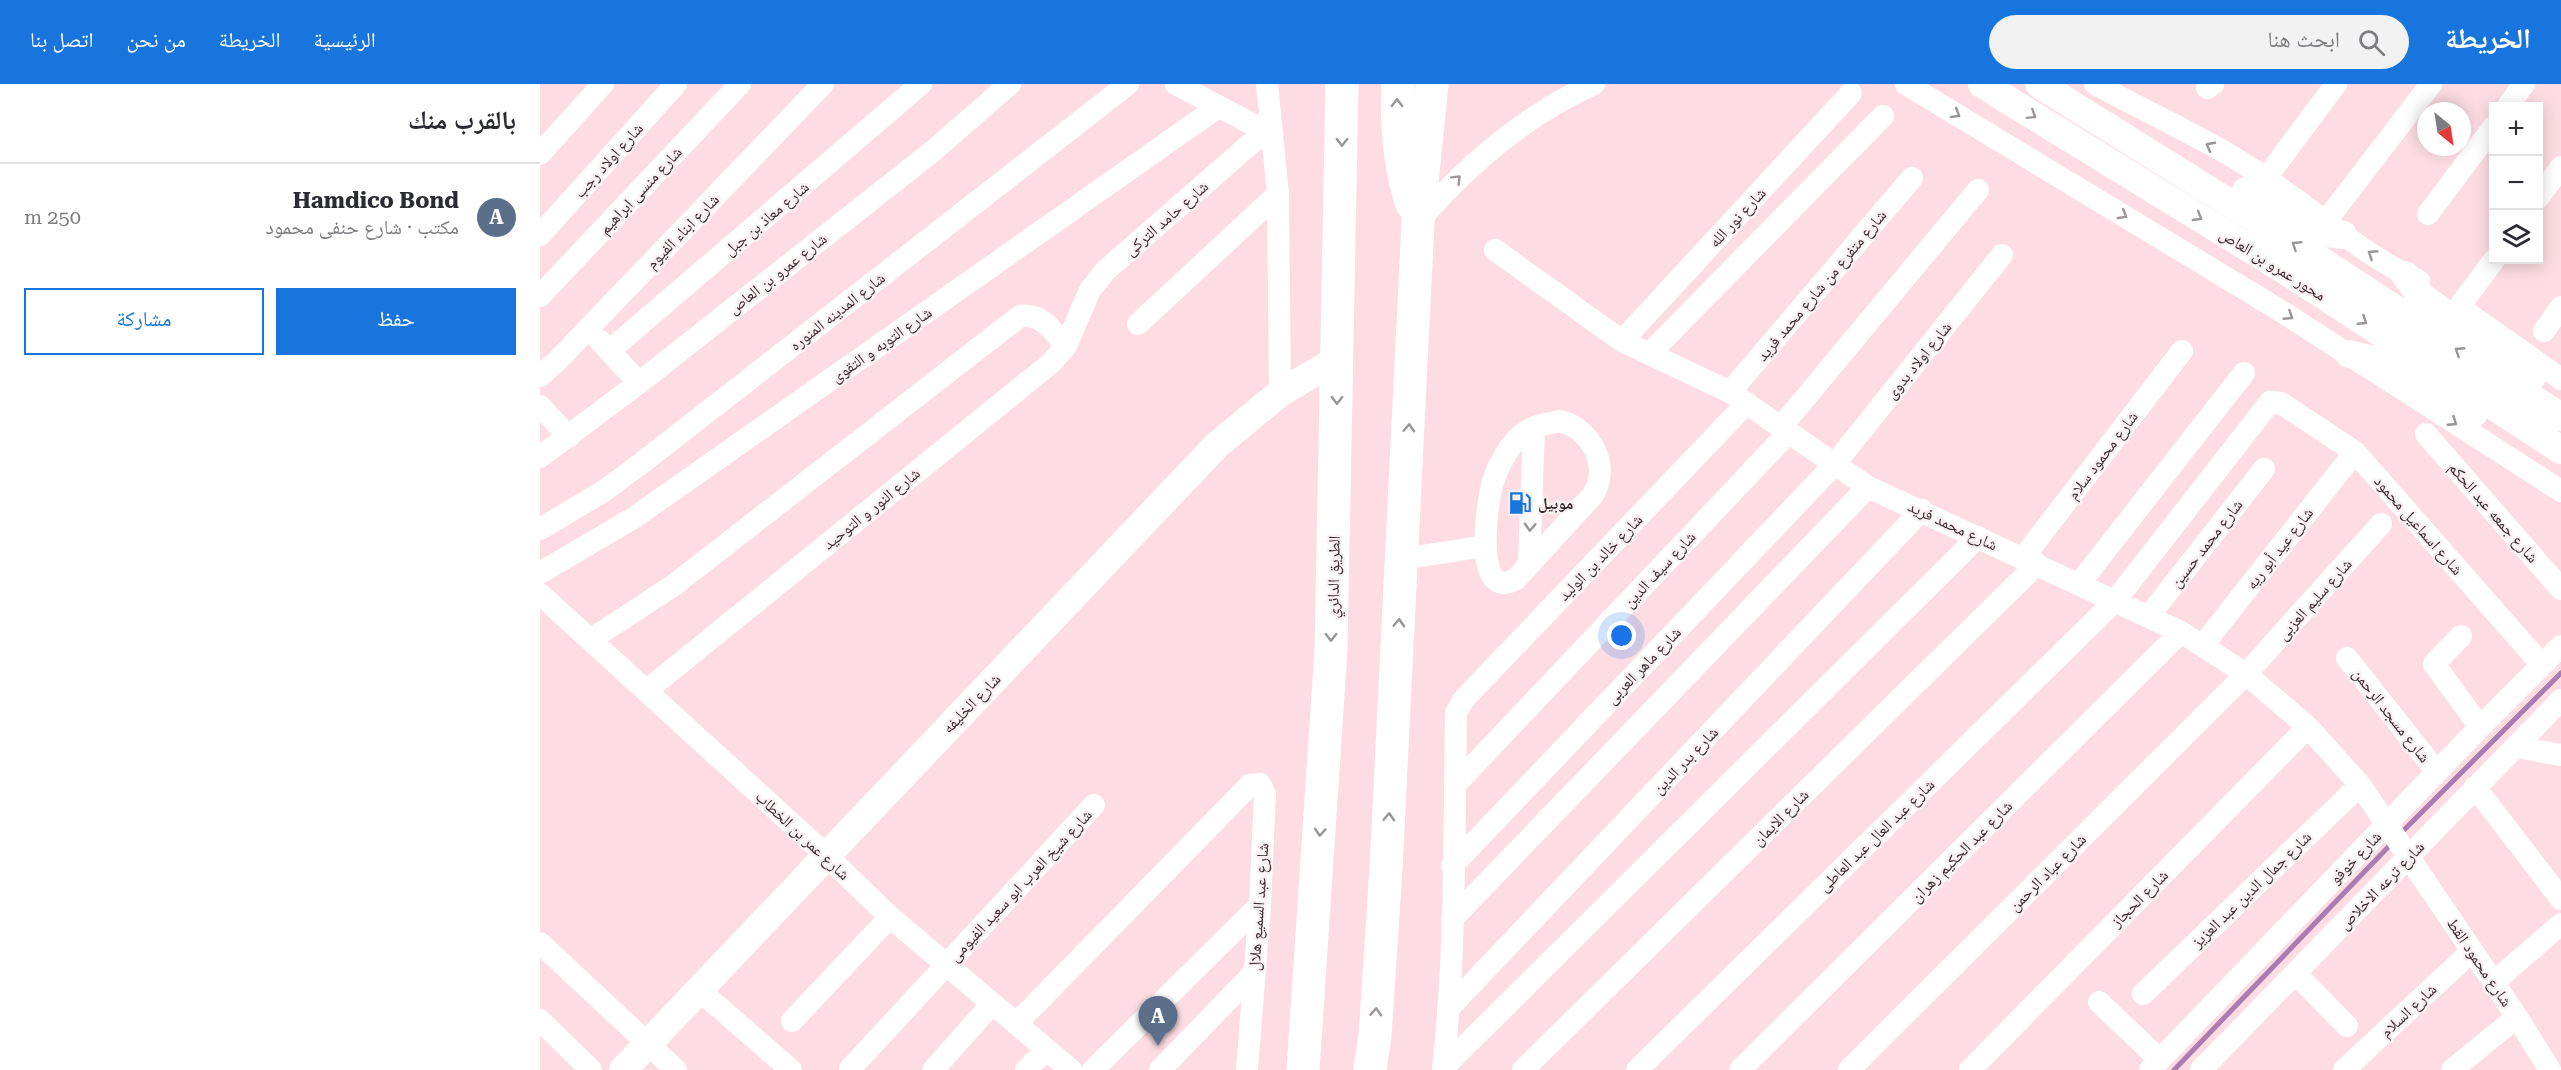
<!DOCTYPE html>
<html lang="ar">
<meta charset="utf-8">
<style>
:root{--surface:#fff;--page:#f2f2f3;--text:#2b2b33;--muted:#7c7c81;--line:#e1e1e2;--accent:#1975de}
body{margin:0;font-family:"Roboto Serif","Noto Naskh Arabic",serif;background:var(--page);color:var(--text);direction:rtl}
.controls{position:absolute;right:18px;top:18px;display:grid;overflow:hidden;border-radius:0px;box-shadow:0 3px 15px #0003}
.controls button{width:54px;height:54px;display:grid;place-items:center;padding:0;border:0;border-bottom:2px solid var(--line);background:var(--surface);color:var(--text);font:30px sans-serif}
.compass{position:absolute;left:1877px;top:18px;width:54px;height:54px;border-radius:50%;background:var(--surface);box-shadow:0 3px 15px #0003;rotate:150deg}
.you{position:absolute;left:1082px;top:552px;width:21px;height:21px;margin:-15px;border:4px solid #fff;border-radius:50%;background:#1a73e8;box-shadow:0 0 0 9px #1a73e833}
.badge{display:grid;place-items:center;width:39px;height:39px;border-radius:50%;background:var(--accent);color:#fff;font-size:20px;font-weight:700}
.pin{position:absolute;translate:-50% -50px;filter:drop-shadow(0 2px 3px #0008)}
.pin::after{content:'';position:absolute;top:32px;width:21px;height:18px;background:inherit;clip-path:polygon(0 0,100% 0,50% 100%)}
.list{margin:0;padding:0;list-style:none}
h2{display:flex;justify-content:space-between;align-items:center;height:78px;margin:0;padding:0 24px;font-size:26px}
h2 small{font-size:20px;font-weight:400;color:var(--muted)}
.list li{display:grid;grid-template-columns:39px 1fr auto;gap:18px;align-items:center;box-sizing:border-box;height:108px;padding:0 24px;border-top:2px solid var(--line)}
.list b{display:block;font-size:22px;white-space:nowrap}
.list p{margin:0;font-size:20px;white-space:nowrap;color:var(--muted)}
.list em{font-size:20px;font-style:normal;color:var(--muted)}
.actions{display:flex;gap:12px;padding:18px 24px}
.actions a{flex:1;padding:14px 0;border:2px solid var(--accent);border-radius:0px;text-align:center;font-size:21px;color:var(--accent)}
.actions .main{background:var(--accent);color:#fff}
.icon{flex:none;width:33px;height:33px;fill:none;stroke:currentColor;stroke-width:2;stroke-linecap:round;stroke-linejoin:round}
.map{position:relative;flex:none;width:2021px;height:986px;overflow:hidden;direction:ltr}
header{display:flex;align-items:center;gap:36px;box-sizing:border-box;height:84px;padding:0 30px;background:var(--accent);color:#fff}
header strong{font-size:28px}
nav{display:flex;gap:33px;margin-inline-start:auto;font-size:21px}
.search{width:420px;height:54px;background:var(--page);display:flex;align-items:center;gap:15px;box-sizing:border-box;padding:0 21px;border-radius:33px;color:var(--muted);font-size:22px}
main{display:flex}
aside{flex:1;background:var(--surface)}
.map>svg:first-child{display:block}
.lines{fill:none;stroke-linecap:round;stroke-linejoin:round}
.stream{stroke:#aa7cb1;stroke-width:5}
.minor{stroke:#fff;stroke-width:22}
.major{stroke:#fff;stroke-width:28}
.highway{stroke:#fff;stroke-width:33}
.oneway{stroke:#9c9596}
.labels{text-anchor:middle;stroke-width:5;stroke-linejoin:round;paint-order:stroke}
.street-label{font-size:16px;fill:#3a2b2e;stroke:#faf1f3}
.poi-label{font-size:16px;font-weight:bold;fill:#3a2b2e;stroke:#faf1f3;text-anchor:start}
</style>
<header>
<strong>الخريطة</strong>
<div class="search"><svg class="icon" aria-label="search" viewBox="0 0 24 24"><circle cx="10" cy="10" r="6"/><path d="M15 15l6 6"/></svg>ابحث هنا</div>
<nav><a>الرئيسية</a><a>الخريطة</a><a>من نحن</a><a>اتصل بنا</a></nav>
</header>
<main>
<div class="map">
<svg width="2021" height="986" viewBox="0 0 2021 986">
<rect width="100%" height="100%" fill="#fddde3"/>
<g class="lines">
<path class="stream" d="M1859 751 2021 589
M1634 986 1853 758"/>
<path class="minor" d="M636 0 731 50
M727 0 738 110 740 309
M1366 0 1736 224 2021 407
M1555 0C1612 31 1674 58 1727 95 1777 129 1823 171 1879 197
M1667 4 1673 0
M1968 22 1984 0
M0 70 63 0
M1726 94 1796 0
M1998 114 2021 83
M1888 130 1954 42
M1786 137 1891 0
M878 138C927 81 985 31 1054 0
M0 151 136 0
M955 166 1082 257 1190 308 1328 403 1641 548 1706 590 1768 643 1820 701 1977 933 2010 986
M0 212 200 0
M1919 223 1954 176
M1922 225 2021 295
M598 240 738 110
M2004 247 2021 223
M60 257 99 299
M1082 257 1311 9
M69 267 381 0
M1109 270 1343 32
M0 292 18 276 283 0
M1190 308 1372 94
M0 322 29 353
M1020 337C1051 344 1072 384 1052 412L976 495C932 520 947 417 953 398 958 381 971 358 985 348 994 341 1008 340 1020 337Z
M1241 343 1438 106
M1886 350 2021 505
M0 373 99 299 393 67 470 0
M0 445 64 407 103 378 588 0
M1483 474 1642 267
M862 475 946 462
M989 481 994 343
M0 489 95 433 678 23
M1539 500 1704 289
M0 510 286 771 350 833 531 986
M1609 532 1724 385
M1921 552 1894 580 1940 643
M50 556 134 501 480 232C502 229 512 246 526 262
M1663 561 1815 368
M1807 574 1897 688
M106 607 511 279 526 262 550 206 565 187 724 48
M1976 663 2021 671
M915 701 1249 348
M1935 703 2021 815
M912 782 1294 381 1462 171
M912 835 1328 403
M0 859 136 986
M1755 889 1807 942
M1954 898 2021 840
M159 906 251 986
M1603 910 1820 701
M1559 918 1620 976
M908 925 1382 426
M0 936 51 986
M252 937 350 833
M476 940 710 701 720 700 725 710 720 821 707 986
M903 984 1438 453
M310 985 554 721
M393 986 452 920
M486 986 506 966
M553 986 720 821
M620 986 713 890
M903 986C916 868 914 748 916 629L924 615 1207 319
M983 986 1497 480
M1097 986 1575 517 1730 318 1741 319 1815 368 2002 581
M1200 986 1641 548
M1309 986 1706 590 1841 440
M1430 986 1768 643
M1610 986 1940 643 2021 562
M1661 986 2021 616
M1804 986 1932 867
M1912 986 1977 933"/>
<path class="major" d="M1442 0 1743 185 2021 366
M1499 0 1752 158 2021 333
M1706 107 1779 148 1803 151
M1865 191 1881 212 1992 293
M1809 270 1838 277 1856 285 1933 330
M83 986 677 361 740 309 798 275"/>
<path class="highway" d="M858 0C856 40 859 81 872 120
M763 986 791 566 802 0
M830 986 835 952 846 785 878 138 892 0"/>
</g>
<defs><path id="oneway-chevron" d="M-2-3.5L2.5 0L-2 3.5" fill="none" stroke-width="1.6" stroke-linecap="round" stroke-linejoin="round" transform="scale(1.5)"/></defs>
<g class="oneway">
<use href="#oneway-chevron" transform="translate(857 19) rotate(-90)"/>
<use href="#oneway-chevron" transform="translate(1416 30) rotate(31)"/>
<use href="#oneway-chevron" transform="translate(1492 31) rotate(32)"/>
<use href="#oneway-chevron" transform="translate(802 58) rotate(91)"/>
<use href="#oneway-chevron" transform="translate(1670 62) rotate(-152)"/>
<use href="#oneway-chevron" transform="translate(917 95) rotate(-45)"/>
<use href="#oneway-chevron" transform="translate(1583 131) rotate(31)"/>
<use href="#oneway-chevron" transform="translate(1658 133) rotate(31)"/>
<use href="#oneway-chevron" transform="translate(1756 161) rotate(-147)"/>
<use href="#oneway-chevron" transform="translate(1832 170) rotate(-147)"/>
<use href="#oneway-chevron" transform="translate(1749 232) rotate(33)"/>
<use href="#oneway-chevron" transform="translate(1823 237) rotate(33)"/>
<use href="#oneway-chevron" transform="translate(1919 267) rotate(-147)"/>
<use href="#oneway-chevron" transform="translate(797 316) rotate(91)"/>
<use href="#oneway-chevron" transform="translate(1913 338) rotate(33)"/>
<use href="#oneway-chevron" transform="translate(869 344) rotate(-87)"/>
<use href="#oneway-chevron" transform="translate(990 443) rotate(92)"/>
<use href="#oneway-chevron" transform="translate(859 539) rotate(-87)"/>
<use href="#oneway-chevron" transform="translate(791 553) rotate(91)"/>
<use href="#oneway-chevron" transform="translate(849 733) rotate(-87)"/>
<use href="#oneway-chevron" transform="translate(780 748) rotate(94)"/>
<use href="#oneway-chevron" transform="translate(836 928) rotate(-86)"/>
</g>
<defs>
<g id="fuel-bare" transform="scale(1.8)"><path d="M-5.5-6h7V0h2V4h1.3V-2.5L3-4.5l.8-.8L6-3V5H2.5V1h-1V6h-7ZM-4.2-4.7v3.2H.2V-4.7Z" fill="#1975de" stroke="#faf1f3" stroke-width="2.5" paint-order="stroke"/></g>
</defs>
<g fill-rule="evenodd">
<use href="#fuel-bare" x="980" y="419"/>
</g>
<g class="labels">
<g class="street-label">
<text transform="translate(68 76) rotate(-48)" y="6">شارع اولاد رجب</text>
<text transform="translate(100 106) rotate(-47)" y="6">شارع منسى ابراهيم</text>
<text transform="translate(1197 133) rotate(-47)" y="6">شارع نور الله</text>
<text transform="translate(226 134) rotate(-40)" y="6">شارع معاذ بن جبل</text>
<text transform="translate(626 134) rotate(-41)" y="6">شارع حامد التركى</text>
<text transform="translate(142 147) rotate(-46)" y="6">شارع ابناء الفيوم</text>
<text transform="translate(1733 180) rotate(32)" y="6">محور عمرو بن العاص</text>
<text transform="translate(237 189) rotate(-38)" y="6">شارع عمرو بن العاص</text>
<text transform="translate(1281 201) rotate(-50)" y="6">شارع متفرع من شارع محمد فريد</text>
<text transform="translate(297 227) rotate(-38)" y="6">شارع المدينه المنوره</text>
<text transform="translate(341 260) rotate(-35)" y="6">شارع التوبه و التقوى</text>
<text transform="translate(1378 276) rotate(-51)" y="6">شارع اولاد بدوى</text>
<text transform="translate(1562 371) rotate(-53)" y="6">شارع محمود سلام</text>
<text transform="translate(331 424) rotate(-39)" y="6">شارع النور و التوحيد</text>
<text transform="translate(1954 428) rotate(49)" y="6">شارع جمعه عبد الحكم</text>
<text transform="translate(1413 441) rotate(25)" y="6">شارع محمد فريد</text>
<text transform="translate(1879 441) rotate(49)" y="6">شارع اسماعيل محمود</text>
<text transform="translate(1666 459) rotate(-52)" y="6">شارع محمد حسين</text>
<text transform="translate(1739 464) rotate(-52)" y="6">شارع عيد أبو ريه</text>
<text transform="translate(1060 473) rotate(-46)" y="6">شارع خالد بن الوليد</text>
<text transform="translate(1119 485) rotate(-47)" y="6">شارع سيف الدين</text>
<text transform="translate(793 493) rotate(-89)" y="6">الطريق الدائري</text>
<text transform="translate(1774 515) rotate(-48)" y="6">شارع سليم العزبى</text>
<text transform="translate(1103 581) rotate(-46)" y="6">شارع ماهر العربى</text>
<text transform="translate(431 619) rotate(-46)" y="6">شارع الخليفه</text>
<text transform="translate(1852 631) rotate(52)" y="6">شارع مسجد الرحمن</text>
<text transform="translate(1145 676) rotate(-46)" y="6">شارع بدر الدين</text>
<text transform="translate(1240 733) rotate(-45)" y="6">شارع الايمان</text>
<text transform="translate(263 751) rotate(43)" y="6">شارع عمر بن الخطاب</text>
<text transform="translate(1336 751) rotate(-44)" y="6">شارع عبد العال عبد العاطى</text>
<text transform="translate(1421 767) rotate(-45)" y="6">شارع عبد الحكيم زهران</text>
<text transform="translate(1815 773) rotate(-46)" y="6">شارع خوفو</text>
<text transform="translate(1507 788) rotate(-45)" y="6">شارع عباد الرحمن</text>
<text transform="translate(480 801) rotate(-47)" y="6">شارع شيخ العرب ابو سعيد الفيومى</text>
<text transform="translate(1841 801) rotate(-46)" y="6">شارع ترعه الاخلاص</text>
<text transform="translate(1711 805) rotate(-44)" y="6">شارع جمال الدين عبد العزيز</text>
<text transform="translate(1599 814) rotate(-45)" y="6">شارع الحجاز</text>
<text transform="translate(718 823) rotate(-86)" y="6">شارع عبد السميع هلال</text>
<text transform="translate(1940 878) rotate(56)" y="6">شارع محمود القط</text>
<text transform="translate(1868 926) rotate(-43)" y="6">شارع السلام</text>
</g>
<g class="poi-label">
<text x="998" y="425">موبيل</text>
</g>
</g>
</svg>
<div class="controls">
<button>+</button>
<button>−</button>
<button><svg class="icon" aria-label="layers" viewBox="0 0 24 24"><path d="M12 4l9 5-9 5-9-5zM3 14l9 5 9-5"/></svg></button>
</div>
<svg class="compass" viewBox="-18 -18 36 36"><path d="M0-13l5 13h-10z" fill="#e53935"/><path d="M0 13l5-13h-10z" fill="#7c7c81"/></svg>
<div class="you"></div>
<div class="pin badge" style="left:618px;top:962px;background:#5c6f8a">A</div>
</div>
<aside>
<h2>بالقرب منك<small></small></h2>
<ul class="list">
<li><span class="badge" style="background:#5c6f8a">A</span><div><b>Hamdico Bond</b><p>مكتب · شارع حنفى محمود</p></div><em>250 m</em></li>
</ul>
<div class="actions"><a class="main">حفظ</a><a>مشاركة</a></div>
</aside>
</main>
